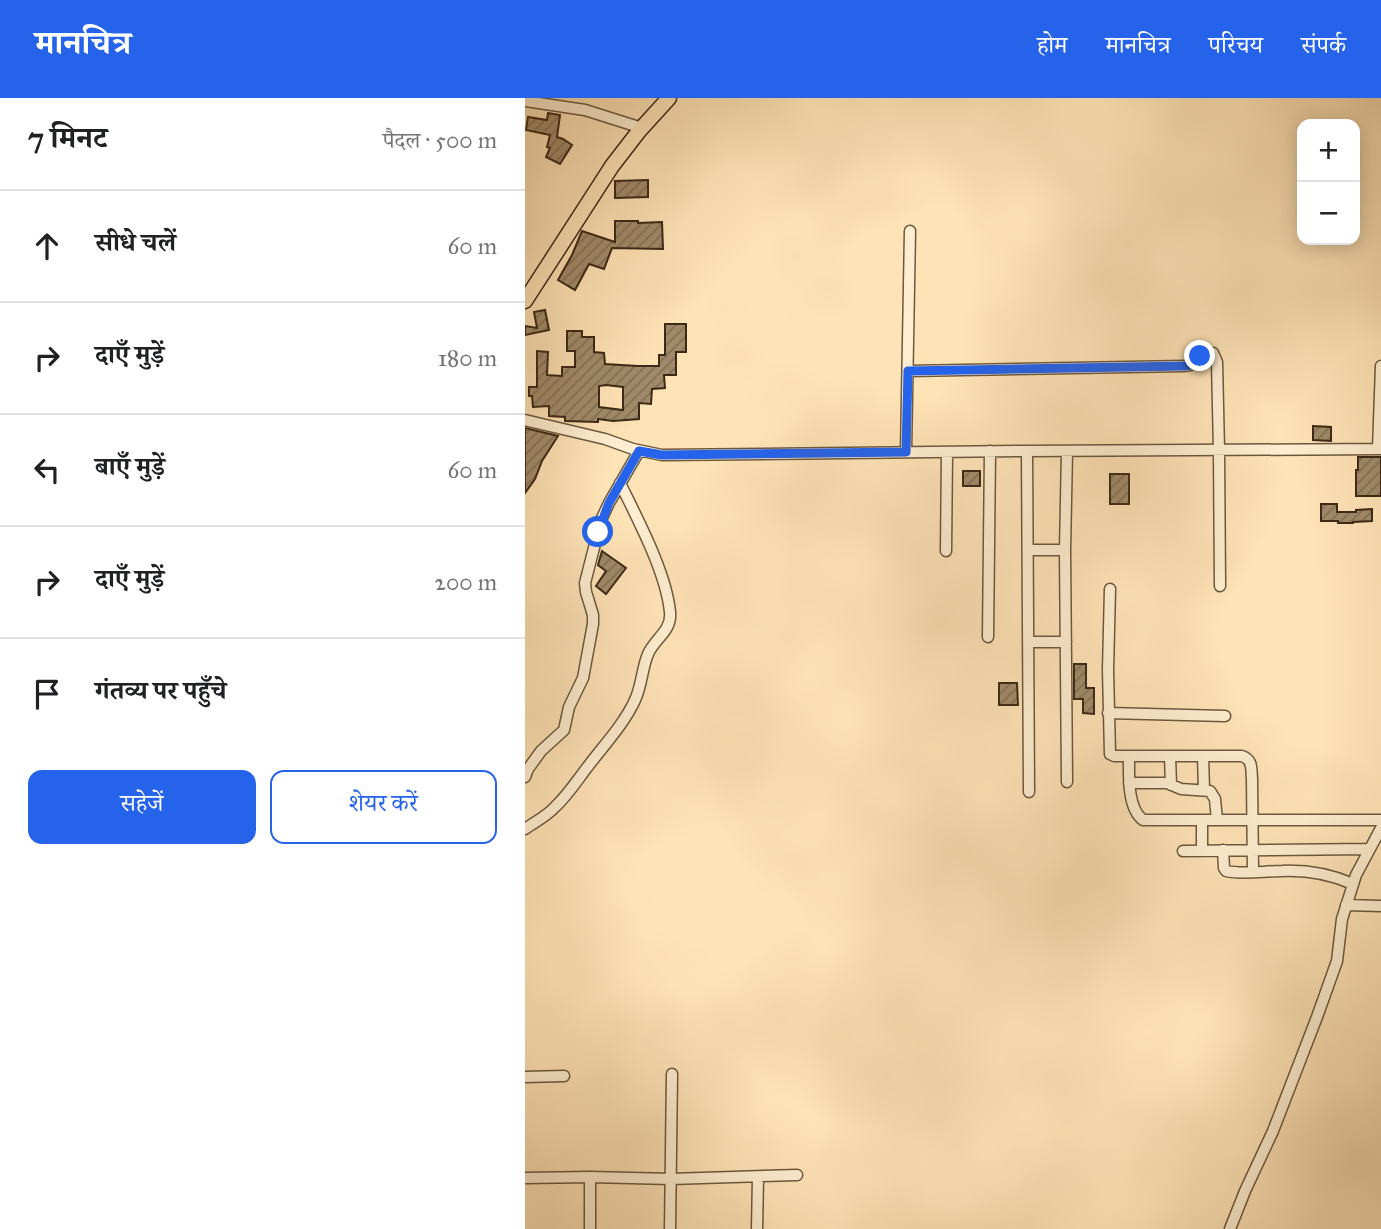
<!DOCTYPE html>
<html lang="hi">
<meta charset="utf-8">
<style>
:root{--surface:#fff;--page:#f2f2f2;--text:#202124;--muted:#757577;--line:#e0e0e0;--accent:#2563eb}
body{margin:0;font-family:"IM FELL Great Primer","Noto Serif Devanagari",serif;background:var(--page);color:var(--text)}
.controls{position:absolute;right:21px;top:21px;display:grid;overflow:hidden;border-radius:14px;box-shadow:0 4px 18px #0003}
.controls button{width:63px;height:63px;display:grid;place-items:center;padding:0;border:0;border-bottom:2px solid var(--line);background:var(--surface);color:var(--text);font:35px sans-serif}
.stop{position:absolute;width:21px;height:21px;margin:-16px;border:5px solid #2563eb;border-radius:50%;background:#fff}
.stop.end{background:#2563eb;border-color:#fff;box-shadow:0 2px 7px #0008}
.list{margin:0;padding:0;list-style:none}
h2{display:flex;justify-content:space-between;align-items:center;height:91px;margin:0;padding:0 28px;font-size:30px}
h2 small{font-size:23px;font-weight:400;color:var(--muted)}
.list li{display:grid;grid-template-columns:46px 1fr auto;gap:21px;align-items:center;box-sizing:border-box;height:112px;padding:0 28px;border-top:2px solid var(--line)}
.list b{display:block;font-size:26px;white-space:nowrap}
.list em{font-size:23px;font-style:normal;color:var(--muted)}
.actions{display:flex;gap:14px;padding:21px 28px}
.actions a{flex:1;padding:16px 0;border:2px solid var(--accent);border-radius:14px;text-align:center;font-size:24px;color:var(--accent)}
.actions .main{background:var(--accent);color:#fff}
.icon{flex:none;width:38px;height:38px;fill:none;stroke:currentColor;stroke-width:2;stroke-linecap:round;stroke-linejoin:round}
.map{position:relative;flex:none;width:856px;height:1131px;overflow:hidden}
header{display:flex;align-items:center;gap:42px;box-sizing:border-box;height:98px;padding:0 35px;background:var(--accent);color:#fff}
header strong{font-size:33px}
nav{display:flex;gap:38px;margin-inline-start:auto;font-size:24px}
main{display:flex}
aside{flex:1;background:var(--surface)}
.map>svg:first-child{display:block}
.building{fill:url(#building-hatch);stroke:#3c2917;stroke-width:2;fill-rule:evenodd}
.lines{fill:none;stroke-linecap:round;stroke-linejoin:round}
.minor-casing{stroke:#6c583f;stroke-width:13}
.major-casing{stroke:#3c2917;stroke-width:17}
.minor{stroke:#feedd0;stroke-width:10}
.major{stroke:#fee3b6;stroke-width:14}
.route{stroke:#2563eb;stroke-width:9}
</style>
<header>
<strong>मानचित्र</strong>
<nav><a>होम</a><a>मानचित्र</a><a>परिचय</a><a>संपर्क</a></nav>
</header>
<main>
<aside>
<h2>7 मिनट<small>पैदल · 500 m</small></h2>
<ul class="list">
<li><svg class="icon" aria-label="ahead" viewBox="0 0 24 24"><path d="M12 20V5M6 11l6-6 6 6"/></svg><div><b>सीधे चलें</b></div><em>60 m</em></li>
<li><svg class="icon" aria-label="right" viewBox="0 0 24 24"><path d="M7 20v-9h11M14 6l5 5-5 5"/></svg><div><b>दाएँ मुड़ें</b></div><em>180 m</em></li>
<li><svg class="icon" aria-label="left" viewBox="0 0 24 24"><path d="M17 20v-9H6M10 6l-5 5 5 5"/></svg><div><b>बाएँ मुड़ें</b></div><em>60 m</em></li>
<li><svg class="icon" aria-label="right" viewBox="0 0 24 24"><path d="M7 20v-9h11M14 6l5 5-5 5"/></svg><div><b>दाएँ मुड़ें</b></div><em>200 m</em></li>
<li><svg class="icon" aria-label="arrive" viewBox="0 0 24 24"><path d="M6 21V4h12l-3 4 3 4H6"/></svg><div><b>गंतव्य पर पहुँचे</b></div></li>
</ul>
<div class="actions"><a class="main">सहेजें</a><a>शेयर करें</a></div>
</aside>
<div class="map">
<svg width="856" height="1131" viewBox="0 0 856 1131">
<defs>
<pattern id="building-hatch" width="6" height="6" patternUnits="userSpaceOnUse" patternTransform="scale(1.75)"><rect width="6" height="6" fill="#a18a6a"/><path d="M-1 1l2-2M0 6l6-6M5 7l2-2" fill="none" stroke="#847156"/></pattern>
</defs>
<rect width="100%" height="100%" fill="#fee3b6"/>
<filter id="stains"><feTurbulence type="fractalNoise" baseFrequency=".00286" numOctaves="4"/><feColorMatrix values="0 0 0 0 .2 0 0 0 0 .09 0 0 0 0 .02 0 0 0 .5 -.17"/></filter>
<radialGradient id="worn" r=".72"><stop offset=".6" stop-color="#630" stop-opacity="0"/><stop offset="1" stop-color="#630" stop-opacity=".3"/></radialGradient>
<path class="building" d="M23 15 35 17 32 39 38 41 47 47 35 66 21 59 25 50 22 49 25 37 1 32 3 19 22 22Z
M123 82V99L90 100V83Z
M90 123H113V125L137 124 138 151 87 150 79 171 64 166 50 192 33 182 47 157 57 133 90 144Z
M20 212 24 232 0 237V228L12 230 9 214Z
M140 226H161V254H151V277H139L140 290 127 291 126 306 114 305V321L88 323 73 321V324L40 323V319L24 318V308L8 309 7 298H4V289H12V253L23 254 22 277 37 278V269H50V253H42V233H57V239H69V254L79 255 80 266 113 268H134V257H140ZM81 287 98 289V312L74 309V288Z
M788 328 806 329V343L788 342Z
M0 330 33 338 17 363 10 381 0 395Z
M833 359H856V398H831V372H833Z
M438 373H455V388H438Z
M585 376H604V406H585Z
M796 406H812V414H831V412L847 411V423L828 424V425H813V423H796Z
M77 453 101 470 81 496 71 488 81 473 73 467Z
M549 566H561V590H569V616L558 615V601H549Z
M474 585H492L493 607H474Z"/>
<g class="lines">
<g class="minor-casing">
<path id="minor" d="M0 3 60 12 117 30
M383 273 660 268 665 267 679 255H688L692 264 694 353 695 488
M0 322 80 341 108 351 137 357 502 353 856 351
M853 351 856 268
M502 353 504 694
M542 353 540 452 542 684
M381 354 385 133
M503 452H540
M421 453 422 354
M585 491 583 572 585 656 589 658H717C728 662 726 670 727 681L728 774
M463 539 465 353
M503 544H541
M583 615 700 618
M604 658C604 677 602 710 618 722H856
M645 658 646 687
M678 658 679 692
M0 679 3 671 16 653 39 632 44 609 58 580 68 526V517L61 494 60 485 73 434 77 420 84 405 114 353
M604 685H642L656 691 685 693 690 701 692 722
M677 722V752
M0 731C10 724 22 718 30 709 43 697 53 681 64 667 80 646 99 626 110 602 117 587 117 570 123 556 130 540 147 533 145 514 141 474 113 422 95 385
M698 752 699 770 701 773C719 777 739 773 757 773 782 772 805 776 828 786
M658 753 844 751
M821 807 856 808
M0 979 39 978
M0 1080 65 1079 146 1081 272 1077
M65 1131V1079
M145 1131 147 976
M232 1131 233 1079
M705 1131 720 1093 748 1033 792 919 812 863 817 821 831 777 856 730"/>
</g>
<g class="major-casing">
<path id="major" d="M0 203 87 68 114 33 144 0"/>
</g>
<use href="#minor" class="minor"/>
<use href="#major" class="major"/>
</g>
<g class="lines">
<path class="route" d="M73 434 84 405 114 353 137 357 381 354 383 273 660 268 665 267 675 258"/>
</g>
<rect width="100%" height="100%" filter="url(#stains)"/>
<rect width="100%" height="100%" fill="url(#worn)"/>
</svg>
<div class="controls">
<button>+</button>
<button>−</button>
</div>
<div class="stop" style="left:73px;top:434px"></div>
<div class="stop end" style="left:675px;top:258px"></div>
</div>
</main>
